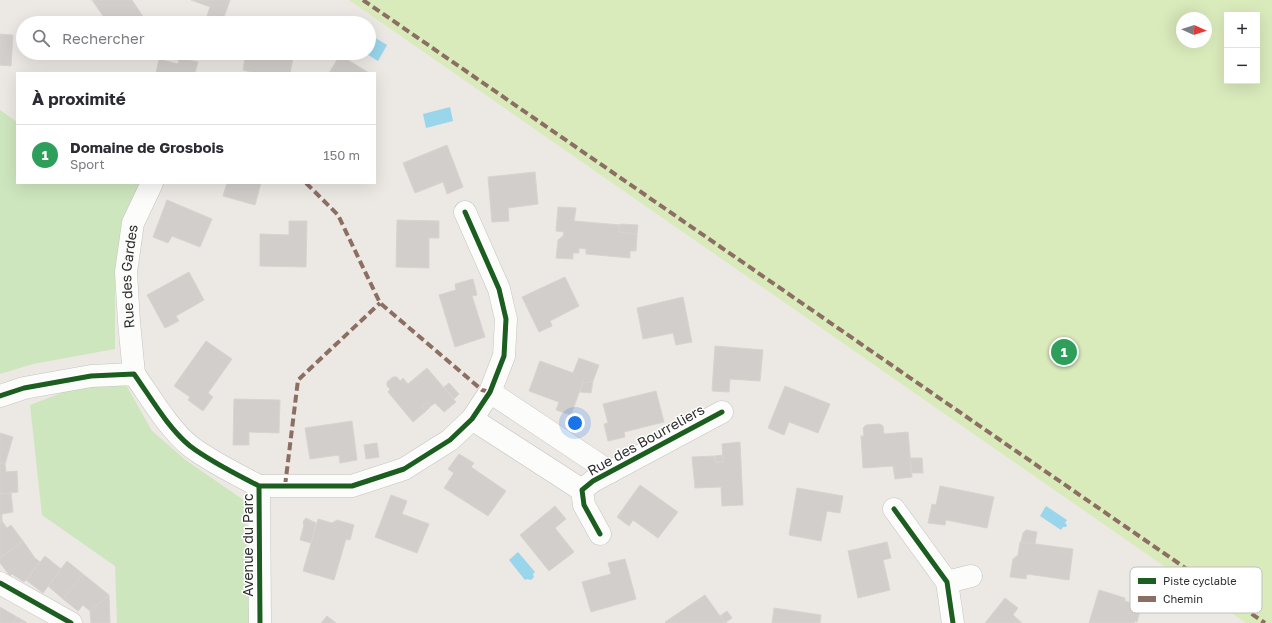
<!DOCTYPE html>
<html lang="fr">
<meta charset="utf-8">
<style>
:root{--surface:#fff;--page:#f7f7f7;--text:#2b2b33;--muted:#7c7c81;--line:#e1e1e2;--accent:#b45309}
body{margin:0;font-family:"Golos Text",sans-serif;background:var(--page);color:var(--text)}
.controls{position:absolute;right:12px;top:12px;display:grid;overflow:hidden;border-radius:0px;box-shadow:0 4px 16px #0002}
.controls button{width:36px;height:36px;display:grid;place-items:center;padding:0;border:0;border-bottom:1px solid var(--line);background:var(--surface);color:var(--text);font:20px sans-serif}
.compass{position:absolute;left:1176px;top:12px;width:36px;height:36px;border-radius:50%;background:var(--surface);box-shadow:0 4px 16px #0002;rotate:93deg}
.you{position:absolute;left:575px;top:423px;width:14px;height:14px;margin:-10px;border:3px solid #fff;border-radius:50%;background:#1a73e8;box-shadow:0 0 0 6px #1a73e833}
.badge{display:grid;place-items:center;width:26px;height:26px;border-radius:50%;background:var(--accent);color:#fff;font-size:13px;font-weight:700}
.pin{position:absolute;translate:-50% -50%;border:2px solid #fff;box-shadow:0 1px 4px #0006}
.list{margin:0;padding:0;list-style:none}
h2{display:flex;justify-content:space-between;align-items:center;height:52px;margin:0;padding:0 16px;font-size:17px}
h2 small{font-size:13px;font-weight:400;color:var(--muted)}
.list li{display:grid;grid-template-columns:26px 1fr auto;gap:12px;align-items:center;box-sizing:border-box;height:60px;padding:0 16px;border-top:1px solid var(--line)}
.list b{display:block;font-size:15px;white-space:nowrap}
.list p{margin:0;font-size:13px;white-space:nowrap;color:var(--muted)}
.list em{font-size:13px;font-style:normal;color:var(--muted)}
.icon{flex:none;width:22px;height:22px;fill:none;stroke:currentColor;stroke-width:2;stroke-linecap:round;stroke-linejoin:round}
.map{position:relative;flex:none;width:1272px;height:623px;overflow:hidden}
.search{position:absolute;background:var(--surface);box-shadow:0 4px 16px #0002;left:16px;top:16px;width:360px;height:44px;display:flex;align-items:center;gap:10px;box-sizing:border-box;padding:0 14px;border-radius:22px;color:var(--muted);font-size:15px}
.panel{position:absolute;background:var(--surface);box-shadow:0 4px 16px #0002;left:16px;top:72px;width:360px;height:112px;border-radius:0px}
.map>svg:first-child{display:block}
.green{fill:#cee6be}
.pitch{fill:#d9eabb;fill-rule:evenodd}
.water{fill:#99d6ec}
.building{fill:#d1cecb;stroke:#d7d4d0}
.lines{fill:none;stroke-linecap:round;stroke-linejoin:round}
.minor-casing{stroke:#c5c4c5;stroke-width:23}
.minor{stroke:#fcfcfb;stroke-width:22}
.quiet{stroke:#8d6e63;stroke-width:4;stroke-dasharray:8 4;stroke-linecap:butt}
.cycleway-casing{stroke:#fff;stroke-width:8}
.cycleway{stroke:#1b5e20;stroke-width:5}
.labels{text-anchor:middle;stroke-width:3;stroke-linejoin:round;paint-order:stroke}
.street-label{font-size:14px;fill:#2e2e2e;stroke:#fff}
.key{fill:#fff;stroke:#c0c0c0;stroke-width:1}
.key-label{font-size:11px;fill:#2e2e2e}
</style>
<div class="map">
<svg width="1272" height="623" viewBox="0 0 1272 623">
<rect width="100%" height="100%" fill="#ece8e4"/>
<path class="green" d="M0 110 17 122V183H146L122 229 115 278V349L33 364 0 374Z
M125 383 152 431 187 461 245 501 249 623H117L115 566 42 515 30 405 72 389Z"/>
<path class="pitch" d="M349 0H1272V623H1246ZM1227 15H1257V81H1227ZM1182 18H1206V42H1182Z"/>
<path class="water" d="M369 34 387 45 378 61 365 53H369Z
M450 107 453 121 426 128 423 114Z
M1046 506 1067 520 1065 523 1067 525 1066 527H1063L1061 530 1040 516Z
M518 552 535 572 533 574 534 577 531 580 527 579 525 580 509 560Z"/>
<path class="building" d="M92 0H132L146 21 143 23H108Z
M191 0H230L222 23H217L206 19 210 7Z
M0 34 13 35 11 66 0 65Z
M246 53H294L290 73H255L243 70Z
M340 55 369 73H329Z
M179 58 198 62 195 73H156L159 59 178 64Z
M447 145 463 187 447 194 443 182 415 193 403 163Z
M535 172 538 204 508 208 509 221 492 222 488 177Z
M227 183H261L255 205 223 196Z
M167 200 212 219 200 247 172 236 168 243 153 237Z
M558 207 576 208 574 221 620 225 619 232 637 234 636 251H630V258L586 254V249L579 248V253H573V259L556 258 558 240 563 236 564 232 556 231Z
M397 220 439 221V238H429V268L396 267Z
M289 221H307L306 267 260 266V234L289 235Z
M620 224 638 225 637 234 619 232Z
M189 272 204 300 176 316 179 321 165 328 147 295Z
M565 277 579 306 550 321 552 326 539 332 522 297Z
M473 279 477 295 472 296 485 337 455 347 439 295 456 290 455 284Z
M683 297 692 342 676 345 673 333 643 339 637 308Z
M206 341 232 359 208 393 213 397 203 411 188 400 190 397 174 386Z
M715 346 763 350 760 381 730 379 729 392 712 391Z
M579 358 599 365 593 381 586 383 583 382 571 415 556 410 559 402 529 391 540 361 573 373Z
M427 368 456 402 444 412 435 403 431 406 427 402 422 407 426 411 413 422 388 392 390 389 387 386V382L393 377H397L400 381 403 378 408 384Z
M593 381 591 393 580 392 583 382 586 383Z
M449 383 459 394 454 399 444 387Z
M785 386 830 404 818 433 789 422 784 435 768 428Z
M656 391 664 422 624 432 625 437 608 441 604 424 608 423 603 404Z
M234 399 280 400 279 433 249 432V445H233Z
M427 402 431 406 426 411 422 407Z
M352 421 357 460 340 463 339 455 310 459 305 428Z
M880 424 883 426 884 434 908 432 912 477 895 479 893 466 863 468 861 436H864L863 428 866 425Z
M0 433 13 437 5 464 0 463Z
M740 442 743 505 722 506 721 487 695 488 692 457 715 456V462H723L722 444Z
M377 443 379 457 366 459 364 445Z
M459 454 474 463 471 467 506 491 488 516 444 488 454 473 448 469Z
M723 455V462H715V456Z
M910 458H922L923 473H911Z
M0 463 5 464 6 472 17 471 18 492 0 494Z
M640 485 678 512 658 538 633 520 629 526 617 517Z
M940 486 994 497 987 528 946 520 945 525 928 523 932 504 936 505Z
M797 488 843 496 840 513 827 511 821 541 789 535Z
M11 493 13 512 2 514V521L0 522V494Z
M391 495 407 501 402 514 429 524 417 553 375 537Z
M555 506 566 519 555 528 574 552 549 571 520 535Z
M306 518 316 523 311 543 300 540 304 525 303 524 304 520Z
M318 519 332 523 337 520 354 525 350 540 346 539 334 580 303 571Z
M2 521 7 528 11 525 23 541 0 558V522Z
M1026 530 1037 532 1035 544 1021 542 1023 533Z
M23 541 35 558 40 562 24 582 12 574 10 576 0 563V558Z
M887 542 891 558 883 560 890 590 858 598 848 551Z
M1020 542 1073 549 1069 580 1027 574 1026 579 1010 577 1013 559 1018 555Z
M45 556 61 569 43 593 26 580Z
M625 559 636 599 591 612 582 582 611 574 608 563Z
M67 561 83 574 63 599 48 586Z
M83 574 109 595 90 611 83 605 78 611 63 599Z
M1099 590 1125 598V601L1140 606 1139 611H1140L1137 622 1135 621 1134 623H1089Z
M109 595 110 623H91L90 611Z
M705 595 725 623H666L665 622Z
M1005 598 1018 608 1013 615 1022 623H985Z
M0 607 17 617 13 623H0Z
M774 608 821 615 820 623H772Z
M727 611 732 618 725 623 720 616Z
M327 616 336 623H321Z
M17 617 26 622 27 623H13Z"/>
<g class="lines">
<g class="minor-casing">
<g id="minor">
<path id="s1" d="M134 374 129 322 126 272 133 223 152 183"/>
<path d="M490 392 610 472"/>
<path d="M0 396 24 388 91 376 134 374C151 398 168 428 190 446 211 462 236 474 259 486L260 623"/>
<path d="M472 419 582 490"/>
<path d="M259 486H352L404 469 450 440 472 419 490 392 504 356 506 319 499 289 465 212"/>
<path d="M894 509 947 582 953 623"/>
<path d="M600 534 584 505 582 490 593 481 722 412"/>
<path d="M947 582 971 576"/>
<path d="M0 583 71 623"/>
</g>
</g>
<use href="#minor" class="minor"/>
<path class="quiet" d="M363 0 1265 623
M306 183 338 215 380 303 482 390 490 392
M285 486 298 380 380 303"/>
<g class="cycleway-casing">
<path id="cycleway" d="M0 396 24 388 91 376 134 374C151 398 168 428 190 446 211 462 236 474 259 486L260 623
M259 486H352L404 469 450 440 472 419 490 392 504 356 506 319 499 289 465 212
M894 509 947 582 953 623
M600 534 584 505 582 490 593 481 722 412
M0 583 71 623"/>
</g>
<use href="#cycleway" class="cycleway"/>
</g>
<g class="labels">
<g class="street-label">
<text dy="5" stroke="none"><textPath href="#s1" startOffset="98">Rue des Gardes</textPath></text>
<text transform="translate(646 440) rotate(-29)" y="5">Rue des Bourreliers</text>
<text transform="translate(248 545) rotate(-90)" y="5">Avenue du Parc</text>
</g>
</g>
<rect x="1130" y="567" width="132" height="46" rx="6" class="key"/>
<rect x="1138" y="578" width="18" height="6" fill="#1b5e20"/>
<rect x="1138" y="596" width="18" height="6" fill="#8d6e63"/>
<g class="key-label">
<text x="1163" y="585">Piste cyclable</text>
<text x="1163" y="603">Chemin</text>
</g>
</svg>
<div class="controls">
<button>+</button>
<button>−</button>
</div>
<svg class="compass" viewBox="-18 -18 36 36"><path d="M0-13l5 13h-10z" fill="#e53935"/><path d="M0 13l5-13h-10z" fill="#7c7c81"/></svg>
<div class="you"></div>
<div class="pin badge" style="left:1064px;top:352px;background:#2e9e5b">1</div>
<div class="search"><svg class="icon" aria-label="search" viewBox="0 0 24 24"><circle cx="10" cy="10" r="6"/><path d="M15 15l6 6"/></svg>Rechercher</div>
<section class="panel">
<h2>À proximité<small></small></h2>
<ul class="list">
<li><span class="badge" style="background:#2e9e5b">1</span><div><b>Domaine de Grosbois</b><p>Sport</p></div><em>150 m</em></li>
</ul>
</section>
</div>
